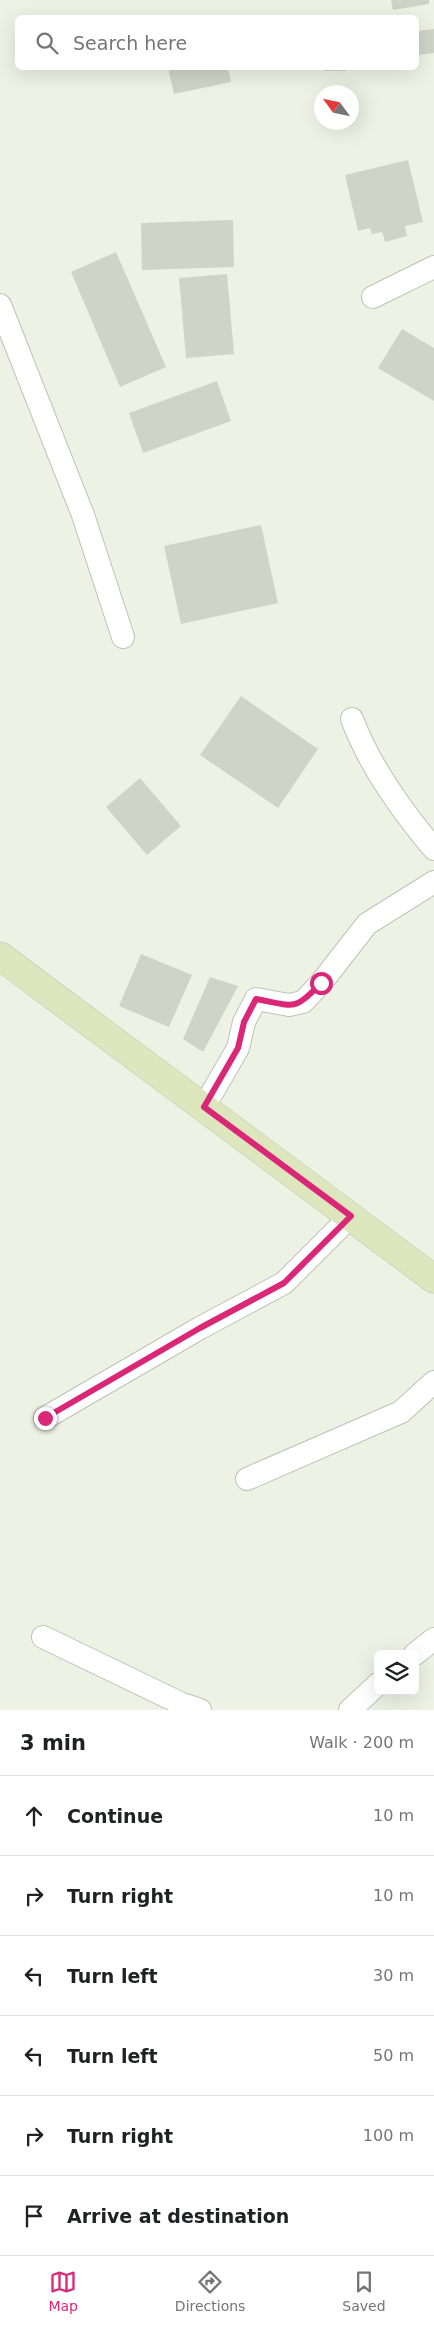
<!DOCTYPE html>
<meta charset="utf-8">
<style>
:root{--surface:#fff;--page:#f6f6f6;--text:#202124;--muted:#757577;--line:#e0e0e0;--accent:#db2777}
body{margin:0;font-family:"DejaVu Sans",sans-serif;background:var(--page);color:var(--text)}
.controls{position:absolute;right:15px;bottom:15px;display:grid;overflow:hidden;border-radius:8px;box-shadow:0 5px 20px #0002}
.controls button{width:45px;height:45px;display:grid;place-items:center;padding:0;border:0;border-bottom:1px solid var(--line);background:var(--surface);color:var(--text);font:25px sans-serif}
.compass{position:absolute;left:314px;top:85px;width:45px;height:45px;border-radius:50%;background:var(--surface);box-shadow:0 5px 20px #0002;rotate:303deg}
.stop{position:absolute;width:15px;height:15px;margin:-11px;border:4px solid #db2777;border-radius:50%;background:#fff}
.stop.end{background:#db2777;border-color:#fff;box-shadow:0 1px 5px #0008}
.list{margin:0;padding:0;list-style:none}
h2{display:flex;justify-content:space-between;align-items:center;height:65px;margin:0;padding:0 20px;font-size:21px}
h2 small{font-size:16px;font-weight:400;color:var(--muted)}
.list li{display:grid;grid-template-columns:32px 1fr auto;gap:15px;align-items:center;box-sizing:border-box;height:80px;padding:0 20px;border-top:1px solid var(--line)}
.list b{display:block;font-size:19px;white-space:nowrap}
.list em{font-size:16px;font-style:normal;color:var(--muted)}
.icon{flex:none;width:28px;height:28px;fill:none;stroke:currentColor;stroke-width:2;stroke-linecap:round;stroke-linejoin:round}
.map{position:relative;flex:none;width:434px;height:1710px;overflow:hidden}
.search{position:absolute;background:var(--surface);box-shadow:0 5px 20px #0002;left:15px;right:15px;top:15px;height:55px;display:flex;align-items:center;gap:12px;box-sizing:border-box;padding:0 18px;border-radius:8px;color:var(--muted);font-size:19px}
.sheet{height:545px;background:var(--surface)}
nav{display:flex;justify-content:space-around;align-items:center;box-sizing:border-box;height:70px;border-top:1px solid var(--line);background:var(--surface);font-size:14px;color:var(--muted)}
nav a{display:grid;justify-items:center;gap:2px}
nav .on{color:var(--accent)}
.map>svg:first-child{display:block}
.building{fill:#d0d4c8}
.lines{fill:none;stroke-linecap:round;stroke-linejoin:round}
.minor-casing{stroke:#bfc2b6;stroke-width:24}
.secondary-casing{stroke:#bfc2b6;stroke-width:29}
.minor{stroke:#fff;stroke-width:22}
.secondary{stroke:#dde6bc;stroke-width:28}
.route{stroke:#db2777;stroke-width:6}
</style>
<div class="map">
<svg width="434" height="1710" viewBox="0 0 434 1710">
<rect width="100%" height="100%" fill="#eef2e5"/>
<path class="building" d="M391 0H429V4L393 10Z
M434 29V53L416 55V31Z
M168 68H228L231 82 174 94Z
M324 68H346V71H324Z
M408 160 423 222 405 226 407 236 385 242 382 232 372 234 370 228 358 231 345 175Z
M233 220 234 267 142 270 141 223Z
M116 252 166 367 120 387 71 272Z
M227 274 234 354 186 358 179 278Z
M402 329 434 348V401L378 368Z
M217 381 231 421 143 453 129 413Z
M261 525 278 603 181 624 164 546Z
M241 696 318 749 278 808 200 755Z
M140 778 181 826 147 855 106 807Z
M141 954 192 975 169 1027 119 1006Z
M210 977 238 986 203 1052 183 1039Z"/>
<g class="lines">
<g class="minor-casing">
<path id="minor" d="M373 297 434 267
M0 305 83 515 123 637
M352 719C370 767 401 810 434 849
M204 1107 238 1048 244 1022 256 999 289 1005 303 1002 321 983 367 924 434 882
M45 1418 200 1328 284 1283 351 1216
M247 1479 401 1412 434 1382
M43 1637 182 1704 200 1710
M415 1654 434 1639
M350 1710 378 1684"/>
</g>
<g class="secondary-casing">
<path id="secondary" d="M0 956 434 1279"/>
</g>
<use href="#minor" class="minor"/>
<use href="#secondary" class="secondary"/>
</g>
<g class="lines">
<path class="route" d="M45 1418 200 1328 284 1283 351 1216 204 1107 238 1048 244 1022 256 999C294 1006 294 1012 321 983"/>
</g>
</svg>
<div class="controls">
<button><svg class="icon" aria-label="layers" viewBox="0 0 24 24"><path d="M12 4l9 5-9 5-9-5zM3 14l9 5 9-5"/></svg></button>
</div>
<svg class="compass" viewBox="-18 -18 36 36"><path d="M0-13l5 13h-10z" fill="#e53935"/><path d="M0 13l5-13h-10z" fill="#757577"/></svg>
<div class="stop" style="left:321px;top:983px"></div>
<div class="stop end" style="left:45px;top:1418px"></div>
<div class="search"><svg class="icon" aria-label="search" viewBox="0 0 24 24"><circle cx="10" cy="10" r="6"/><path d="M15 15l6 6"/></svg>Search here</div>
</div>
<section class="sheet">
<h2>3 min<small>Walk · 200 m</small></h2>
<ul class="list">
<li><svg class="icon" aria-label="ahead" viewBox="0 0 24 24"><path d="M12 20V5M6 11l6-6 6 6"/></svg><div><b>Continue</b></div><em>10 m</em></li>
<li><svg class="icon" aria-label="right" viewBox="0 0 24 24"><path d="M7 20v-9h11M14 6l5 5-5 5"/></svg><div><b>Turn right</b></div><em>10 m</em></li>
<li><svg class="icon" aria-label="left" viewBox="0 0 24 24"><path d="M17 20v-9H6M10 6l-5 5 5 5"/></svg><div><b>Turn left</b></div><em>30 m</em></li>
<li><svg class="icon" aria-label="left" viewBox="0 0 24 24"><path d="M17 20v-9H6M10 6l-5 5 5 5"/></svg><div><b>Turn left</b></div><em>50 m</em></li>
<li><svg class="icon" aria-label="right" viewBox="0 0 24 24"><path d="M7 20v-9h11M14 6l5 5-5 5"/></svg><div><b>Turn right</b></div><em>100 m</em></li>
<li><svg class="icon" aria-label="arrive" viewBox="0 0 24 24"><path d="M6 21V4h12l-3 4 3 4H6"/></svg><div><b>Arrive at destination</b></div></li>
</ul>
</section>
<nav>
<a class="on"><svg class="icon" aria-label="map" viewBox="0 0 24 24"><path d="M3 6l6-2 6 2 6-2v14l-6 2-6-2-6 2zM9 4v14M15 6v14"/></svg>Map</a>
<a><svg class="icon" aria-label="directions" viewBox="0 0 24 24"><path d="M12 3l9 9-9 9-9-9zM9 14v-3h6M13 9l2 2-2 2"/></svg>Directions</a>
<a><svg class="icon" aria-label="saved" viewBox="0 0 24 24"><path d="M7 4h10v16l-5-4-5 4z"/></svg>Saved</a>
</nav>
